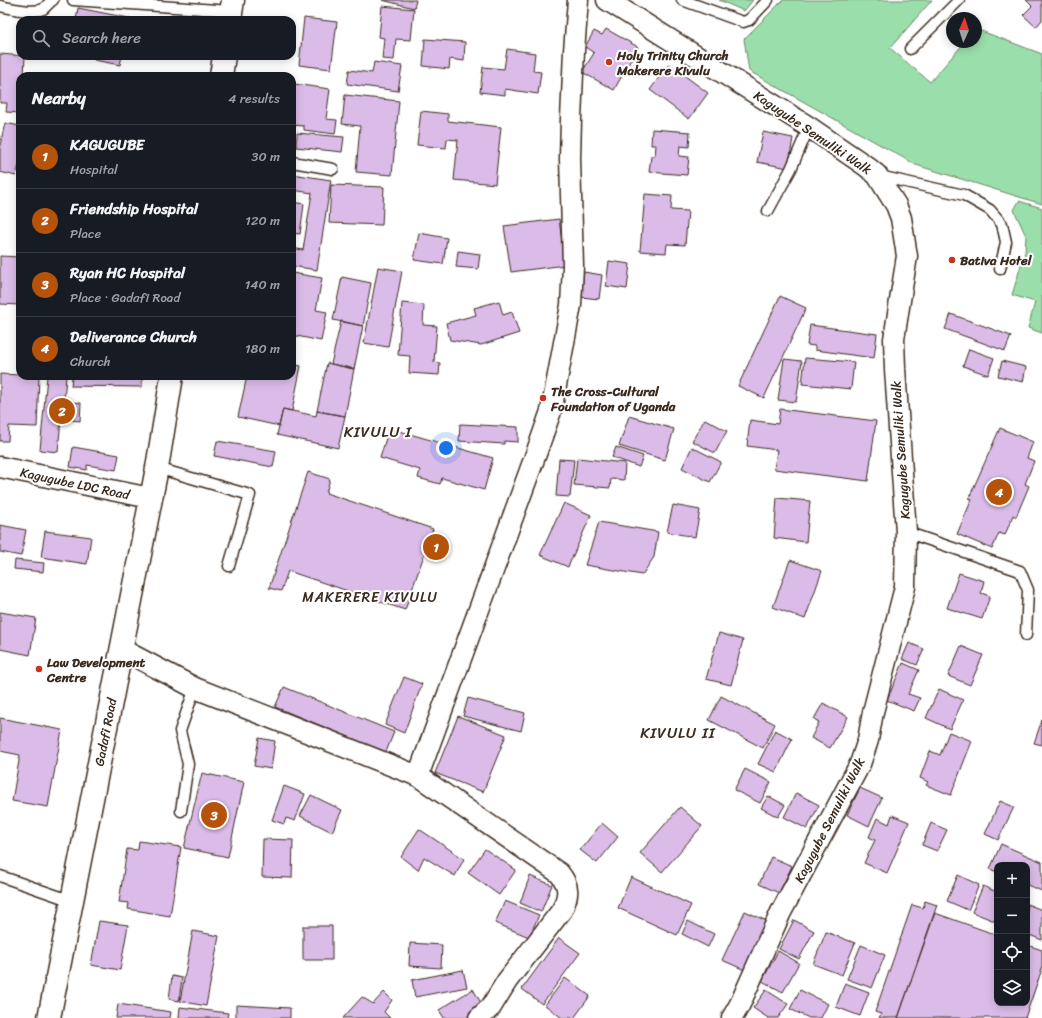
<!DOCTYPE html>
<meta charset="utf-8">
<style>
:root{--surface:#171b24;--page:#242831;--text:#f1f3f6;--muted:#9ea1a6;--line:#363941;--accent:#b45309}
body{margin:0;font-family:Sriracha,sans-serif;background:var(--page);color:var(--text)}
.controls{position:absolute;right:12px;bottom:12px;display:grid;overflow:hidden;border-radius:8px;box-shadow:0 2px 10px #0003}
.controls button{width:36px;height:36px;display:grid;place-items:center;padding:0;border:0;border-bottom:1px solid var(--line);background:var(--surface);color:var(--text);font:20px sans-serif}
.compass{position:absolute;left:946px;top:12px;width:36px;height:36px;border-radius:50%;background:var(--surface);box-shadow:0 2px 10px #0003;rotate:3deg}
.you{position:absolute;left:446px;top:448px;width:14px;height:14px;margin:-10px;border:3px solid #fff;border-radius:50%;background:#1a73e8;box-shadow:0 0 0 6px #1a73e833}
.badge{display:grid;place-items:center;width:26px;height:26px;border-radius:50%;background:var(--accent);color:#fff;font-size:13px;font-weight:700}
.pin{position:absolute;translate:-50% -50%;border:2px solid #fff;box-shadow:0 1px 4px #0006}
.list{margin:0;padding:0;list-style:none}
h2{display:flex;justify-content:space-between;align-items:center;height:52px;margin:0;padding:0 16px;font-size:17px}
h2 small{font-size:13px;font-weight:400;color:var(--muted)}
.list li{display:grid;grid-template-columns:26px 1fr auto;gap:12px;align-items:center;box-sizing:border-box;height:64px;padding:0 16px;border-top:1px solid var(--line)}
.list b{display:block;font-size:15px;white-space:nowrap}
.list p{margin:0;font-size:13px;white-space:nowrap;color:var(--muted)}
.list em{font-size:13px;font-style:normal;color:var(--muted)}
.icon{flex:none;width:22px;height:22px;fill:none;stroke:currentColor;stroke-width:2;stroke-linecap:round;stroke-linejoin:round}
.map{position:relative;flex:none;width:1042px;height:1018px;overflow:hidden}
.search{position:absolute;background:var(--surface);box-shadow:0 2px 10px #0003;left:16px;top:16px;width:280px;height:44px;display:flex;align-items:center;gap:10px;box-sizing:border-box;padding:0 14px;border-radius:12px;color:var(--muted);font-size:15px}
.panel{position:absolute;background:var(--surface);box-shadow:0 2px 10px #0003;left:16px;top:72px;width:280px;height:308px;border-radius:12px}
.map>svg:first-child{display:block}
.green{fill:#9adfab;stroke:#6a8464}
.building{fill:#dbbce9;stroke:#3b2a1e}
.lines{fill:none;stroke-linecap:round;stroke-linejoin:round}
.service-casing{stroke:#3b2a1e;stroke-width:13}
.minor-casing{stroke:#3b2a1e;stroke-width:23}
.tertiary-casing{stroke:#3b2a1e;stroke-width:25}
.service{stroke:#fff;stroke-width:10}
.minor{stroke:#fff;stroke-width:20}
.tertiary{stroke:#fff;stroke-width:22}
.poi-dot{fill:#c8321e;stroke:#fff;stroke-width:1.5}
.labels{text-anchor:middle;stroke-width:4;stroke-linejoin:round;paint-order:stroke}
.poi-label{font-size:13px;font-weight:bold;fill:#3b2a1e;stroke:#fff;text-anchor:start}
.street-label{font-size:13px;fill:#3b2a1e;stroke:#fff}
.neighbourhood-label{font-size:14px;letter-spacing:1px;fill:#3b2a1e;stroke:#fff}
.quarter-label{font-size:15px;letter-spacing:1px;fill:#3b2a1e;stroke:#fff}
</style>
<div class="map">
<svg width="1042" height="1018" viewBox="0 0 1042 1018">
<rect width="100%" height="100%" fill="#fff"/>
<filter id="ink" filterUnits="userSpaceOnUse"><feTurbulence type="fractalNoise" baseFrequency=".025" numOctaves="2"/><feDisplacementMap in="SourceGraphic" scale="8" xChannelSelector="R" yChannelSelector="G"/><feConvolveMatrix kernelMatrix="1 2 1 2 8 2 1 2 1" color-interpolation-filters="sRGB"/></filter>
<g filter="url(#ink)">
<path class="green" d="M719 0H753L744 11Z
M783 0H932L890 48 930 82 965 42H976V29L1042 54V204L916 165 749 71 744 39Z
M1019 201 1042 208V333L1028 328 1035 302 1012 295 1025 252 1026 236 1014 210Z"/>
<path class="building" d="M382 0H416L414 8Z
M1026 0H1042V20L1036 27 1023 15 1032 6Z
M382 6 414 9 411 40 396 39 394 60 382 59 384 38 379 37Z
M78 8 129 18V20H76Z
M304 18 337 22 331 69 299 65Z
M606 29 638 47 614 90 582 72 594 53 585 47 594 31 602 35Z
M425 39 465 42 464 61 450 59 449 69 423 66Z
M507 49 535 53 533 71 541 72 538 94 505 89V95L480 92 483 67 504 69Z
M0 54 25 56 24 76H20V113L6 112 7 103H0Z
M95 56H122L120 65 94 60Z
M374 62 402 66 398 91 347 84 349 70 372 73Z
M669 64 708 93 689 119 650 90Z
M294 84 330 89 326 119 337 120 335 134 304 130V126L292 125V104Z
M345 95 399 101 392 175 356 172 360 126 342 124Z
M421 111 448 114V121L501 127 495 184 454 180 458 140 447 139 446 148 417 145Z
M5 123 20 126V161L16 176 0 172V145Z
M652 129 690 132 689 147 680 146 679 156 689 157 687 175 649 172 651 156H655L656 145H651Z
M763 132 793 138 788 168 757 162Z
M297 133 344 137 342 152 296 147Z
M292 174 331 180 317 270 292 266V248L303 250 312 193 292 190Z
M331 185 384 187 382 225 329 223Z
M645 194 672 196 671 210 688 211 685 245 667 244 666 253 640 251Z
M292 202 304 204 300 234 292 233Z
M559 219 565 265 511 272 504 226Z
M419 233 447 238 443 264 414 260Z
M458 251 480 254 478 269 456 267Z
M0 256 20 257V305L0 304Z
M609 261 630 264 627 289 606 286Z
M378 267 402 271 388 347 364 343Z
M584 272 602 275 599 299 581 297Z
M292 273 322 278 316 310 327 312 321 341 292 335Z
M342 277 371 283 363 326 333 320Z
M780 296 806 308 764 398 738 386Z
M499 301 503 315 512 312 519 333 481 345 450 340 446 323 476 315 474 308Z
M402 303 424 305 423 325 437 326 434 362 440 363 439 375 409 373 410 356 398 355Z
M951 314 1011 336 1005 351 945 329Z
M341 321 363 326 354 369 331 364Z
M810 325 877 334 874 358 815 350V346L807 345Z
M969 349 994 358 988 375 963 366Z
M805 358 854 362 851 389 802 384Z
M784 359 802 361 796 402 778 400Z
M1002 361 1026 367 1023 382 998 376Z
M327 363 354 369 345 416 317 411Z
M292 364 301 366 292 411 283 409 279 426 238 417 247 376H292Z
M0 374 20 375V376H39L37 427 9 426 8 441H0Z
M47 376H66L64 401 81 403 80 421 61 419 58 452 40 450Z
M72 376H142V387L71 386Z
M283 409 316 416 317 411 345 416 338 448 277 435Z
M780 409 876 421 868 481 774 469 777 450 747 446 750 420 778 424Z
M629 416 674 429 665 460 619 446Z
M705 419 727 431 715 453 692 441Z
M460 424 518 427V442L504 441V444L459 441Z
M389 428 493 458 484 490 442 478 440 484 418 478 420 470 380 458Z
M1000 428 1033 442 1027 458 1034 461 1025 484 1029 486 1016 517 1013 515 1005 535 999 533 992 549 957 534 972 499 969 498Z
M217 441 276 451 273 467 214 456Z
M73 447 119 455 116 470 87 465V470L70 467Z
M616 447 643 456 639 467 612 457Z
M692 447 721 462 710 482 682 468Z
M577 458 625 463 624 480 611 479 610 488 574 485Z
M559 459 574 460 570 497 556 496Z
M308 472 330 479 326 493 433 529 405 610 288 571 281 591 269 588Z
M777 498 810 501 806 542 774 538Z
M564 503 591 515 568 567 540 555Z
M673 505 700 510 695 537 667 532Z
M599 522 658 532 654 557 642 575 585 565Z
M0 525 26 530 21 556 0 552Z
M45 531 91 537 87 564 41 557Z
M15 560 44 563 43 572 14 569Z
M790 560 822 571 805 619 773 607Z
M959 573 984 581 981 593 990 596 982 619 947 608Z
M0 612 36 618 30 655 0 649Z
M719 633 743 640 731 685 706 679Z
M909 643 924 649 917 665 902 659Z
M961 646 983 655 970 685 948 676Z
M903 663 919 670 908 694 920 698 914 711 887 700Z
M404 677 422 684 404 733 385 725Z
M284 687 394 732 386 752 275 707Z
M939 689 963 700 950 729 926 718Z
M721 696 775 724 763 748 709 720Z
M468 698 525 713 521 731 463 716Z
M823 703 848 717 830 748 811 738 819 722 814 719Z
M458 716 506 735 483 792 435 773Z
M0 718 62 730 48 807 12 801 20 755 0 751Z
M1042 720V745L1034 743Z
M775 730 792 739 776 772 758 764Z
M949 732 972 741 951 795 926 785 928 782 920 778 930 751 940 755Z
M259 738 275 741 271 769 254 766Z
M745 769 771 782 760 803 734 790Z
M202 773 244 782 228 857 184 848Z
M284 786 305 794 295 821 286 818 284 824 272 820Z
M860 788 882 798 869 826 847 815Z
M796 793 819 805 807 829 784 817Z
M311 795 342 810 332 832 300 816Z
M768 796 785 805 778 817 761 808Z
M1000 801 1014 807 998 840 985 834Z
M680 807 702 826 662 872 640 853Z
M892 815 909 822 887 873 864 863 875 840 869 837 877 818 889 824Z
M602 823 618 837 597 863 580 850Z
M931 823 947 830 937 851 922 845Z
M419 829 464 859 455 876 424 857 418 870 401 857Z
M263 839 293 840 292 878 262 877Z
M139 841 181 847 170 916 128 909 129 903 119 902 127 849 138 850Z
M1001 844 1042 862V891L1027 885V865H997V872L990 869Z
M485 849 516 870 499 895 468 873Z
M771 857 792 866 779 893 759 884Z
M958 875 979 885 968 910 947 901Z
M530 876 552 885 541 912 520 903Z
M631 877 691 905 677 935 618 908Z
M983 886 997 892V922L972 912Z
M505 901 539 915 529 937 495 923Z
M925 901 937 905 898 1018H879L881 1014 875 1012 912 905 923 908Z
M1027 904 1042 910V940L1027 934Z
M745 911 769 922 747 971 722 960Z
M935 913 997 935V1003H1027V945L1042 950V969L1025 1018H898Z
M794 920 814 931 799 959 779 949Z
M99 921 128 925 120 970 91 965Z
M688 921 714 934 708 947 682 934Z
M303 926H332V960H303Z
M193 931 219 936 206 1006 180 1001Z
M826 932 855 943 842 975 813 964Z
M559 938 580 953 542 1004 522 989Z
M410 943 442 945 441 968 409 966Z
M861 945 885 955 872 988 847 979Z
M778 951 799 963 783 992 762 981Z
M463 970 467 987 415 997 412 980Z
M172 976 182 978 179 1001 169 999Z
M565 978 590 996 574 1018H562L545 1005Z
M845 983 869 992 860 1016 836 1007Z
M473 989 484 1008 467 1018H444L439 1010Z
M766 990 788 1004 778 1018H768L753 1008Z
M800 990 828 1004 821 1018H809L790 1009Z
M384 992 392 1000 384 1012 390 1018H343L362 997 373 1004Z
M118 1004 171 1012 170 1018H116Z
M236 1005 290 1008V1018H236Z
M180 1007 228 1013 227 1018H179Z"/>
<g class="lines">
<g class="service-casing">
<path id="service" d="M73 0 231 11
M682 0 743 22 749 20 768 0
M0 6C11 8 33 14 43 9 47 6 49 2 53 0
M910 49 959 0
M292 162 333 169
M879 176 964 195 990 210 1002 224 1006 242 1000 269
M768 211 791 169 809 127
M157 468 250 495 229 566
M906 532 1020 571 1028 590 1026 635
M181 811 188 764 180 731 195 688
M0 876 72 901"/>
</g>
<g class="minor-casing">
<path id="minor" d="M607 0 809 127 866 166 877 175 887 191 896 205 901 218 907 256 894 339 895 369 906 532 905 587 873 712 868 740 860 764 781 912 740 1004 732 1018
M0 467 150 498
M121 649 195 688 418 776 559 873C570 886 569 895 562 910L507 981 491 1007 479 1018
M418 776 537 451 551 411 555 391 571 305 573 266 570 158 571 119 574 51 578 0"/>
</g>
<g class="tertiary-casing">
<path id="tertiary" d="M230 20 233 0
M221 76 224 56
M49 1018 157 468 172 376"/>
</g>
<use href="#service" class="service"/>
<use href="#minor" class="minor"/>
<use href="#tertiary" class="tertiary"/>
</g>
</g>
<g class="poi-dot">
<circle cx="609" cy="62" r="4"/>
<circle cx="952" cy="260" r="4"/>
<circle cx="543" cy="398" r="4"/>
<circle cx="39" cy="669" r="4"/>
</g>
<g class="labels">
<g class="poi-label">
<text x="617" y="60">Holy Trinity Church<tspan x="617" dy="15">Makerere Kivulu</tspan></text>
<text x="960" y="265">Bativa Hotel</text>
<text x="551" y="396">The Cross-Cultural<tspan x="551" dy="15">Foundation of Uganda</tspan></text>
<text x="47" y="667">Law Development<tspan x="47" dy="15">Centre</tspan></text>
</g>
<g class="street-label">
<text transform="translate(813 132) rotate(34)" y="5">Kagugube Semuliki Walk</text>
<text transform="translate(900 450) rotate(-94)" y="5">Kagugube Semuliki Walk</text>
<text transform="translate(75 483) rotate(12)" y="5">Kagugube LDC Road</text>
<text transform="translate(105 732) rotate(-79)" y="5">Gadafi Road</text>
<text transform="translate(829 820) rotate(-63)" y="5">Kagugube Semuliki Walk</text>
</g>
<g class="neighbourhood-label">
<text x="370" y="602">MAKERERE KIVULU</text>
</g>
<g class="quarter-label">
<text x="378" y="437">KIVULU I</text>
<text x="678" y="738">KIVULU II</text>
</g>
</g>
</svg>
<div class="controls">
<button>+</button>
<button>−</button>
<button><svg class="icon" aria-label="locate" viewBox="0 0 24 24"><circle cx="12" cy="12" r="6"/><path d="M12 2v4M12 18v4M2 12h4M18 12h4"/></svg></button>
<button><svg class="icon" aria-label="layers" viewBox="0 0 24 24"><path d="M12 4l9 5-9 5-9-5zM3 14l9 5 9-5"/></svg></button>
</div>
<svg class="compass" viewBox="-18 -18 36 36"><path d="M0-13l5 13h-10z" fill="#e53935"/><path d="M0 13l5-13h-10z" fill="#9ea1a6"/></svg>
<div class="you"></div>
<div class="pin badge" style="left:436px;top:547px">1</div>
<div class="pin badge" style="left:62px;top:411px">2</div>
<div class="pin badge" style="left:214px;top:815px">3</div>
<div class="pin badge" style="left:999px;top:492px">4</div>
<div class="search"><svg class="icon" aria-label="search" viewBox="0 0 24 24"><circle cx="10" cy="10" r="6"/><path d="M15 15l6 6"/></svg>Search here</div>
<section class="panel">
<h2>Nearby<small>4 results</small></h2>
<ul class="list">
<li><span class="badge">1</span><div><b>KAGUGUBE</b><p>Hospital</p></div><em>30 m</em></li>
<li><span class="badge">2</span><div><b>Friendship Hospital</b><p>Place</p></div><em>120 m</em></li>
<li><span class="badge">3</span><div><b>Ryan HC Hospital</b><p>Place · Gadafi Road</p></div><em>140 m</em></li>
<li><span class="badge">4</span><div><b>Deliverance Church</b><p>Church</p></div><em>180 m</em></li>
</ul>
</section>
</div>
